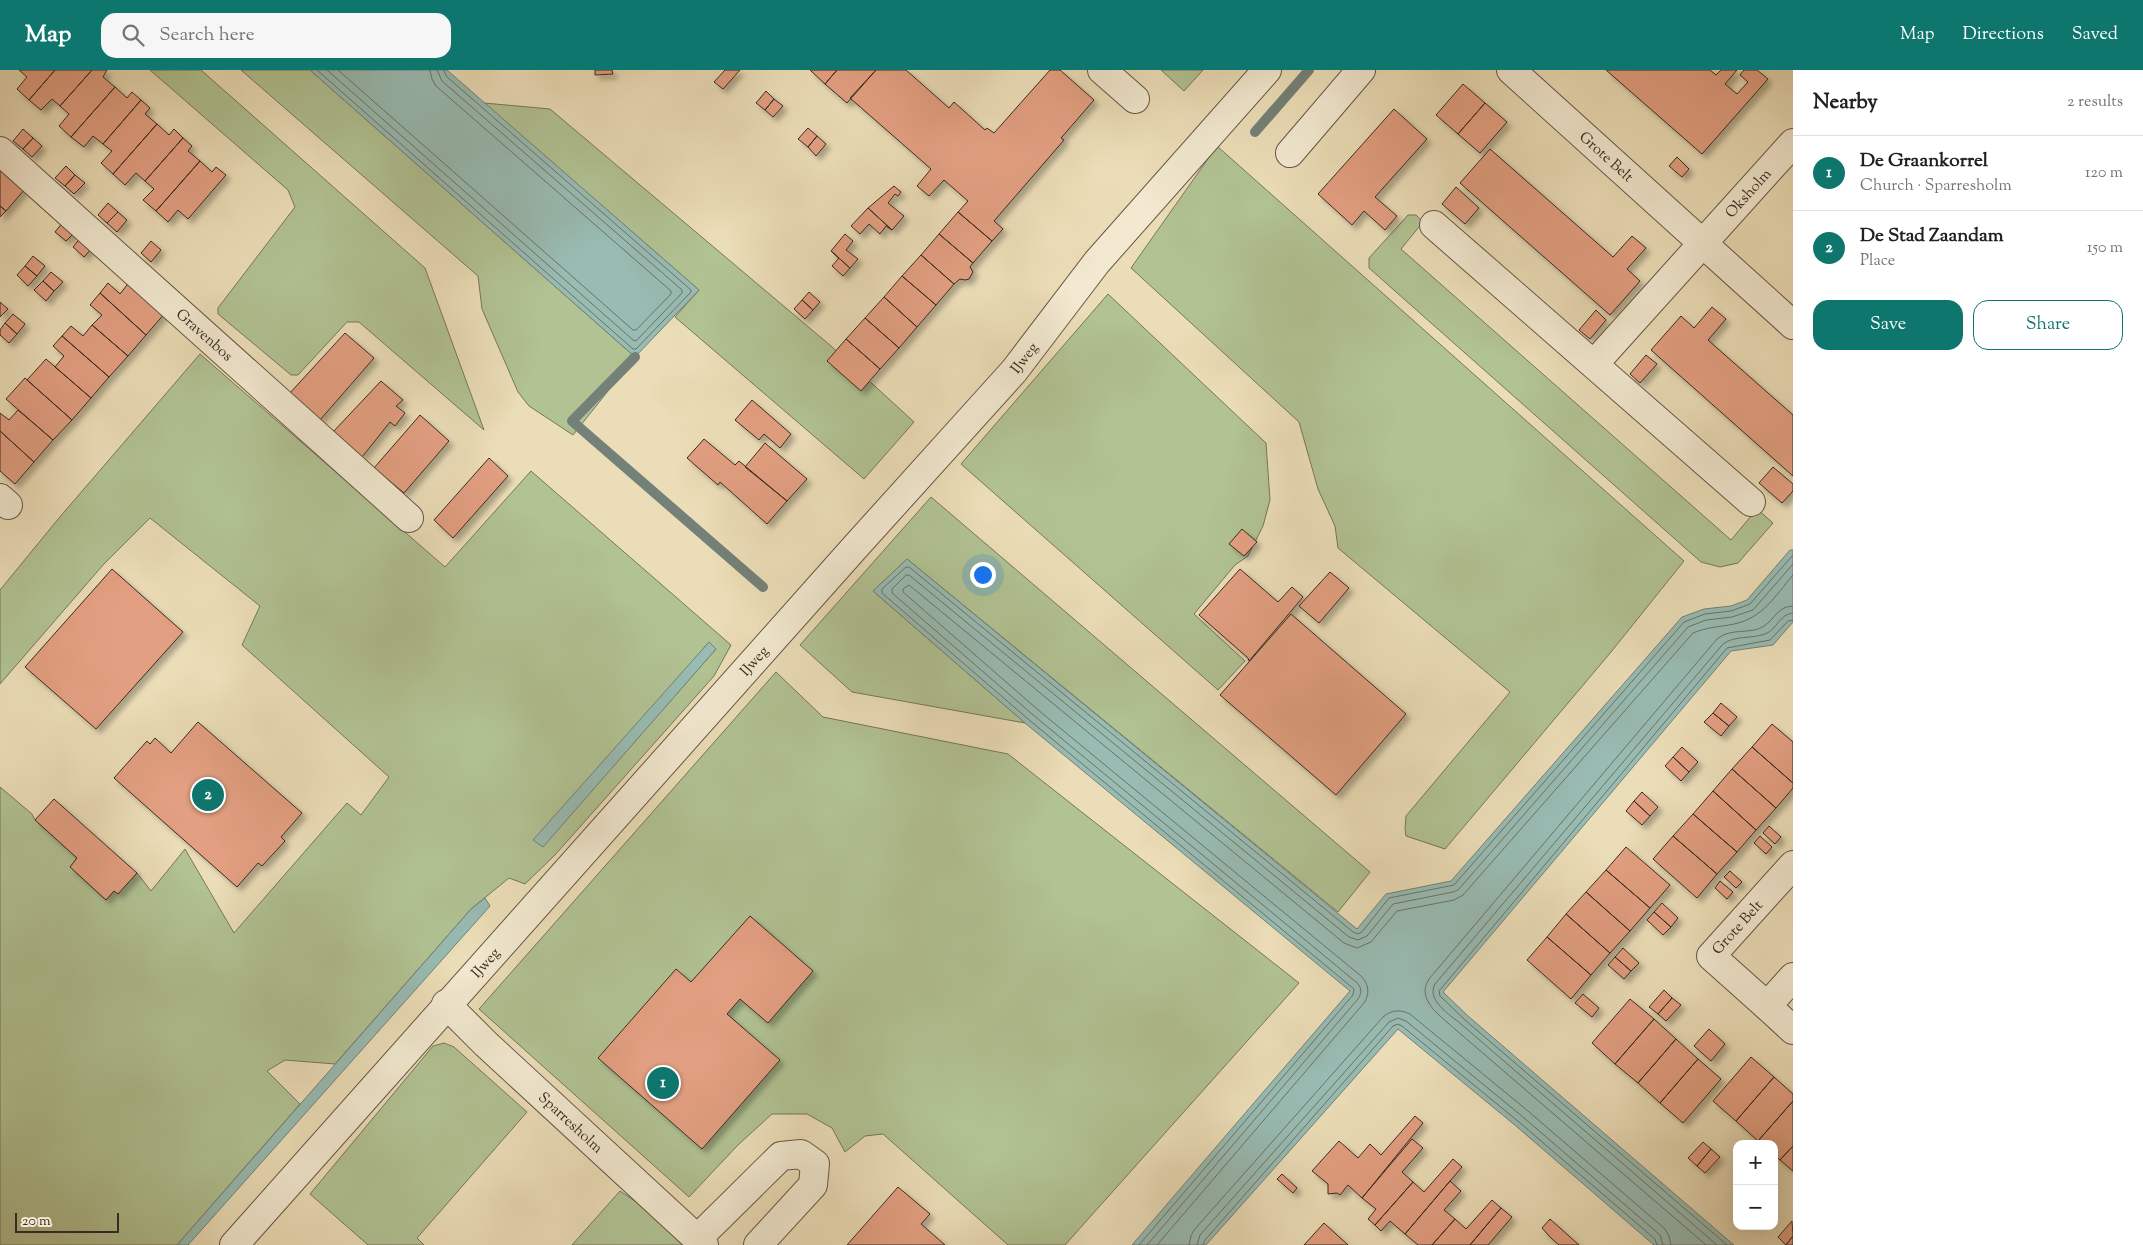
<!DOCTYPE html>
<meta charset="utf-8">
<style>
:root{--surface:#fff;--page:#f6f6f6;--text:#202124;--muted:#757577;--line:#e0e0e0;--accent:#0f766e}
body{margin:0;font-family:"Sorts Mill Goudy",serif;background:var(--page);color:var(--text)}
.controls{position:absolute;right:15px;bottom:15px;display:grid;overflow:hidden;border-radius:10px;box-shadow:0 5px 20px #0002}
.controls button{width:45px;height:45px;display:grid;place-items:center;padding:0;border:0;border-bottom:1px solid var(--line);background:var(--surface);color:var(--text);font:25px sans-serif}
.scale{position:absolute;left:15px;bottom:12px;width:104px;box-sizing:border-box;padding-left:5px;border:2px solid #3b2a21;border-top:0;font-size:14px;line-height:18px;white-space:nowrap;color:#3b2a21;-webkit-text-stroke:4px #f2e9d0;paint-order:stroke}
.you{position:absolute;left:982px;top:504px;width:18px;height:18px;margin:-12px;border:4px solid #fff;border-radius:50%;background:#1a73e8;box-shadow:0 0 0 8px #1a73e833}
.badge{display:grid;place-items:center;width:32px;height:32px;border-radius:50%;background:var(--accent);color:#fff;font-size:16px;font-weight:700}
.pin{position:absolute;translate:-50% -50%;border:2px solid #fff;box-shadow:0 1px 5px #0006}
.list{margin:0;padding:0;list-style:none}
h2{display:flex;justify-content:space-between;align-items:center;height:65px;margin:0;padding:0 20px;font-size:21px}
h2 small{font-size:16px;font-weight:400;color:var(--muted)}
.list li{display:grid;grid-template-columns:32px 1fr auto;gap:15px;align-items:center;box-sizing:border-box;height:75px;padding:0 20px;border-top:1px solid var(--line)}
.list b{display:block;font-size:19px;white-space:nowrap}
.list p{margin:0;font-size:16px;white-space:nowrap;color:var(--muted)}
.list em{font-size:16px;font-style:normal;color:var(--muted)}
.actions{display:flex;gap:10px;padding:15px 20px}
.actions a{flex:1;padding:11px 0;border:1px solid var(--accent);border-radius:15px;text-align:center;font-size:18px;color:var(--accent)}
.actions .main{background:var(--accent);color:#fff}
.icon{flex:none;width:28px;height:28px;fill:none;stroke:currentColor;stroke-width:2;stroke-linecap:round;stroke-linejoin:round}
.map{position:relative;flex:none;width:1793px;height:1175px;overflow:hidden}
header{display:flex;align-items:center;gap:30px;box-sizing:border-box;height:70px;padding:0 25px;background:var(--accent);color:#fff}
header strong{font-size:24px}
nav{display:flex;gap:28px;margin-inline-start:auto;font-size:18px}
.search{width:350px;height:45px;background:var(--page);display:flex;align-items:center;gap:12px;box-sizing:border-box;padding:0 18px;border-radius:15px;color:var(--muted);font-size:19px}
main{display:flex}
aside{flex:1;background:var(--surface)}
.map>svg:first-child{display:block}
.green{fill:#b1c293;stroke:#76765a;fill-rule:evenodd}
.water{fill:#98bbb2;stroke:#738178}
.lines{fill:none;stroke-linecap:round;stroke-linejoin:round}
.shore{stroke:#6a726a;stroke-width:1}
.stream{stroke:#738178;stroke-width:10}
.building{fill:#e29f81;stroke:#3b2a21;filter:url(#shadow)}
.minor-casing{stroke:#675746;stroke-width:30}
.tertiary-casing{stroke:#675746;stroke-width:30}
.minor{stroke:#f2e9d0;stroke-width:28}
.tertiary{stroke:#f2e9d0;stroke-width:28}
.labels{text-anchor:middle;stroke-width:4;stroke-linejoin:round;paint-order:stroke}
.street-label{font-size:15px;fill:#3b2a21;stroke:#f2e9d0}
</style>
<header>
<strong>Map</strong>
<div class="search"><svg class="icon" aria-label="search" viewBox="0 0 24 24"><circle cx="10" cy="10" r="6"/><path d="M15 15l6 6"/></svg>Search here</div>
<nav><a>Map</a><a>Directions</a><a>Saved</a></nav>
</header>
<main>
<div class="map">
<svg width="1793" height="1175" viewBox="0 0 1793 1175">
<defs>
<filter id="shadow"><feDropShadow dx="4.5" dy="4.5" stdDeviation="2.5" flood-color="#0004"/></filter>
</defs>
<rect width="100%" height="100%" fill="#ebddb7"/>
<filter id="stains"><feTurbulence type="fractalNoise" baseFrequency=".004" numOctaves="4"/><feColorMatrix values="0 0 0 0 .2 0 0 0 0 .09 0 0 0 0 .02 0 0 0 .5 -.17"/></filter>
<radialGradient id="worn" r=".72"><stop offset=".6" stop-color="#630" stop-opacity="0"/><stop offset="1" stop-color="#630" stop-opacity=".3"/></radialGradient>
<path class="green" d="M150 0H201L425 198 484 360 359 252H347L298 305H291L218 244V238L295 137 288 120Z
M241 0H310L635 287 573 365 529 336 518 322 482 239 478 206Z
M1161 0H1203L1184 21Z
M484 33 550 39 831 276 914 352 864 409 675 247 699 220Z
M1217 76 1684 491 1611 582 1445 779 1406 766 1405 759 1406 746 1510 622 1338 478 1335 456 1318 419 1299 352 1131 198Z
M1408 145H1416L1423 152 1401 179 1731 470 1757 439 1773 453 1738 493 1720 497 1701 492 1369 198V188Z
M1108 224 1266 373 1270 430 1263 456 1248 486 1235 495 1194 544 1245 591 1218 620 961 394Z
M200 284 445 497 531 401 731 575 714 606 555 785 525 814 509 808 471 839 335 994 285 990 267 1001 300 1034 177 1175H0V717L32 744 35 750 77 788 70 797 106 830 114 821 118 823 137 803 151 821 185 779 234 863 347 733 361 745 389 707 242 575 260 536 150 448 103 495 0 614V520L59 448ZM708 573 716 579 542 777Z
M931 427 1370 802 1338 842 907 489 873 521 1025 653 852 622 800 575Z
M776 602 823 647 1008 684 1299 913 1065 1175H1008L883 1064 865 1066 845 1082 832 1058 807 1044H772L738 1075 689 1127 479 939Z
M444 973 454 977 527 1042 417 1168 424 1175H368L310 1124 433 976Z
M620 1121 676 1159 685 1175H572Z"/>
<path class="water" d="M310 0H447L699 220 635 287Z
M1790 480H1793V552L1773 575 1731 581 1443 922 1468 946 1734 1175H1654L1516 1056 1398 959 1206 1175H1132L1350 921 1025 653 873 521 907 489 1357 859 1386 824 1451 811 1682 547 1704 539 1731 536 1747 530Z
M709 572 716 579 543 777 533 770Z
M485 828 490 836 188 1175H177L471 839Z"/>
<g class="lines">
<path class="shore" d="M317 0 633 279H636L691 222V220L446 6 444 0
M327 0 633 270 636 271 682 223V220L442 11 437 0
M338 0 633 260H636L671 224V221L436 16 432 9 430 0
M1139 1175 1353 925 1354 919 1028 649 882 523V519L906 497H909L1353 862 1358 864 1362 862 1389 828 1454 815 1684 552 1705 544 1731 541 1750 534 1793 485
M1147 1175 1358 929C1362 923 1362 917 1356 912L1032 644 892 523V519L906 505H909L1349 867 1358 870 1367 866 1393 834 1453 822 1458 820 1688 557 1706 550 1732 547 1753 540 1793 494
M1157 1175 1364 933C1370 924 1369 914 1361 906L1037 639 903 522V519L909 515 1344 873 1357 878 1371 872 1397 841 1454 830 1463 825 1693 563C1707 557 1720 557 1734 554 1763 548 1775 526 1793 505
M1189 1175 1191 1166 1194 1160 1383 947C1391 940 1400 939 1410 944L1528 1041 1665 1159 1669 1166 1671 1175
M1197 1175 1200 1165 1389 952 1398 948 1406 951 1523 1047 1660 1165 1663 1175
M1203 1175 1205 1170 1393 956 1398 954 1402 956 1519 1052 1655 1169 1657 1175
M1706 1175 1456 960C1442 947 1415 930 1429 909L1717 569C1731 557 1752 565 1764 556 1775 549 1778 536 1793 536
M1717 1175 1461 954C1450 945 1426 930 1435 914L1723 574C1735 565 1752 569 1765 564 1777 560 1779 544 1793 543
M1727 1175 1465 950 1440 926 1439 921 1727 578 1770 570 1788 551 1793 550"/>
<path class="stream" d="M1255 62 1309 0
M635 287 572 351 763 517"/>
</g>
<path class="building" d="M19 0H55L29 30 17 19 27 7Z
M55 0H92L60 36 52 29 41 40 29 30Z
M92 0H107L103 7 115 17 71 67 59 56 69 44 60 36Z
M595 0H612L613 4 595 5Z
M725 0H740L723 19 714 12Z
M810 0H837L825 14Z
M837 0H876L847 33 825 14Z
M876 0H906L949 38 954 32 985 60 987 58 994 63 1050 0H1060L1094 30 1061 68 1064 70 994 151 1003 159 992 171 958 142 968 131 944 110 929 126 917 116 931 99 850 28Z
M1606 0H1710L1716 5 1721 0H1737L1725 14 1737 24 1748 12 1740 5 1744 0H1757L1768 9 1702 84Z
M1463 14 1485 33 1458 64 1436 45Z
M115 17 127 28 132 22 141 30 103 74 93 66 84 77 71 67Z
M766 21 774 29 765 40 756 33Z
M774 29 783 36 773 47 765 40Z
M141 30 150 38 145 44 157 54 113 104 101 93 112 81 103 74Z
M1485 33 1507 52 1480 83 1458 64Z
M1394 39 1427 69 1375 127 1397 146 1385 160 1364 141 1352 155 1318 124Z
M157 54 169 65 174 59 183 68 145 111 136 103 125 115 113 104Z
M808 58 817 66 808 77 798 69Z
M23 59 33 68 23 79 13 71Z
M817 66 826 74 816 86 808 77Z
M33 68 42 76 32 87 23 79Z
M183 68 192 76 188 81 200 91 156 141 143 130 154 119 145 111Z
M1490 79 1613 187 1632 166 1646 178 1627 199 1640 211 1610 245 1460 113Z
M1677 87 1689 99 1682 107 1669 96Z
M200 91 212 102 216 97 226 105 188 149 178 140 168 152 156 141Z
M66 96 75 105 65 116 55 108Z
M0 97 25 119 6 141 0 136Z
M75 105 85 113 74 124 65 116Z
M894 116 901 122 898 126 895 124 888 133 904 146 892 160 868 138Z
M1456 117 1479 138 1465 154 1442 134Z
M108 133 118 142 107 153 98 145Z
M0 136 6 141 0 147Z
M868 138 892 160 886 156 880 164 869 154 860 164 851 156Z
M118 142 127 150 117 162 107 153Z
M958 142 992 171 973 193 939 164Z
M63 152 75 162 66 171 55 162Z
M845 164 853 171 846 180 858 189 850 198 831 181Z
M939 164 973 193 970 197 973 202 969 209 965 210 960 209 954 214 921 185Z
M81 167 92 178 84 187 73 177Z
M151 171 161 180 151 192 141 183Z
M831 181 850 198 843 206 832 196 839 188Z
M921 185 954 214 936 235 902 206Z
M33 186 45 196 37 206 25 196Z
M25 196 37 206 28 216 17 205Z
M51 202 63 212 54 221 43 211Z
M902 206 936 235 917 257 884 227Z
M43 211 54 221 46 231 34 220Z
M130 211 166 242 146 265 100 223 108 213 120 224Z
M809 222 820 232 813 240 802 230Z
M100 223 146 265 128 286 92 255 102 245 90 235Z
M884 227 917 257 899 278 865 248Z
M802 230 813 240 805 249 794 239Z
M0 232 8 239 0 247Z
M1712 237 1726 249 1708 270 1793 345V406L1651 280 1681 246 1694 258Z
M1596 240 1606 250 1590 269 1579 260Z
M13 244 25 254 17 264 5 253Z
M865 248 899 278 880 299 846 269Z
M5 253 17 264 9 273 0 265V260Z
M92 255 128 286 109 307 62 266 71 256 83 266Z
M345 263 374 288 320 350 289 324Z
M62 266 109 307 91 328 55 297 64 286 53 276Z
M846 269 880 299 861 321 827 291Z
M1646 285 1657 294 1640 313 1630 304Z
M46 289 91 328 72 350 27 310Z
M25 308 72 350 53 370 6 329Z
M381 311 403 330 396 336 405 343 395 356 390 352 362 387 333 362Z
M752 330 791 364 780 378 764 364 759 370 735 350Z
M18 340 53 370 34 392 0 361V343L9 350Z
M420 345 449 371 404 423 374 398Z
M0 361 34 392 15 414 0 401Z
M704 369 735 395 739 391 787 431 767 454 720 412 718 415 687 388Z
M765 373 807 409 787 431 745 397Z
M489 388 508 406 453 468 434 450Z
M1773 397 1793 414V421L1782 433 1759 413Z
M1242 459 1257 472 1244 486 1229 474Z
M112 499 183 562 96 659 25 597Z
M1240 499 1278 532 1292 517 1303 527 1249 591 1248 588 1199 545Z
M1330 502 1349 518 1319 553 1299 536Z
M1291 544 1406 644 1336 725 1220 625Z
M1721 633 1737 647 1729 656 1713 643Z
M1713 643 1729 656 1721 666 1704 652Z
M198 652 302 743 281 767 285 771 262 796 258 793 237 817 114 708 147 671 150 674 155 668 171 683Z
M1772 654 1793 672V713L1752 677Z
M1682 677 1698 692 1689 702 1673 687Z
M1752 677 1793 713V718L1776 738 1732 699Z
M1673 687 1689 702 1681 711 1665 696Z
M1732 699 1776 738 1756 760 1713 721Z
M1713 721 1756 760 1737 782 1693 744Z
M1642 722 1658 737 1650 746 1634 731Z
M54 729 137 803 118 824 114 821 106 830 70 797 77 788 35 750Z
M1634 731 1650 746 1642 755 1626 741Z
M1693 744 1737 782 1717 804 1673 766Z
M1769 756 1781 767 1775 774 1763 763Z
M1673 766 1717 804 1697 828 1653 789Z
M1760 766 1772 777 1766 784 1754 773Z
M1626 777 1670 815 1650 838 1606 800Z
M1606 800 1650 838 1630 861 1586 822Z
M1730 801 1742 812 1736 818 1724 807Z
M1720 811 1733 822 1727 829 1715 818Z
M1586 822 1630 861 1610 883 1566 844Z
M1662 833 1678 848 1671 857 1654 842Z
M1654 842 1671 857 1663 865 1647 850Z
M1566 844 1610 883 1591 905 1547 867Z
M750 846 813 901 768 953 740 929 727 944 780 990 702 1079 598 988 676 899 691 912Z
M1547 867 1591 905 1571 929 1527 890Z
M1623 878 1639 893 1631 901 1615 887Z
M1615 887 1631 901 1624 909 1608 895Z
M1664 920 1672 928 1658 944 1649 937Z
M1583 924 1599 938 1592 947 1575 933Z
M1672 928 1681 935 1666 951 1658 944Z
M1630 929 1654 949 1615 994 1592 973Z
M1654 949 1676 969 1638 1013 1615 994Z
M1709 959 1725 974 1711 991 1694 976Z
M1676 969 1698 989 1660 1033 1638 1013Z
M1751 987 1774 1007 1736 1051 1713 1031Z
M1698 989 1721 1009 1683 1053 1660 1033Z
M1774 1007 1793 1024V1031L1758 1071 1736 1051Z
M1793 1031V1076L1780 1090 1774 1085V1074H1762L1758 1071Z
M1415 1046 1423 1053 1362 1128 1348 1115 1340 1125 1337 1123 1328 1124V1114L1312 1101 1339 1071 1358 1088 1370 1074 1381 1085Z
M1412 1069 1423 1078 1402 1102 1413 1112 1375 1155 1368 1149 1376 1139 1362 1128Z
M1703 1072 1711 1079 1697 1096 1688 1088Z
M1793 1076V1101L1780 1090Z
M1711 1079 1720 1087 1705 1103 1697 1096Z
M1453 1089 1462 1097 1405 1164 1390 1151 1381 1161 1375 1155 1413 1112 1424 1122Z
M1282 1104 1297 1118 1293 1123 1277 1109Z
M1450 1111 1461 1121 1444 1140 1455 1149 1432 1175H1418L1405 1164Z
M898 1117 930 1144 921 1154 945 1175H847Z
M1492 1130 1501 1138 1470 1175H1432L1455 1149 1466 1159Z
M1501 1138 1512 1147 1488 1175H1470Z
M1550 1149 1560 1158 1579 1175H1559L1551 1168 1542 1158Z
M1792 1151 1793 1166 1786 1175 1778 1167Z
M1324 1153 1348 1175H1304Z
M1793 1166V1175H1786Z"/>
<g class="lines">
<g class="minor-casing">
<g id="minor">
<path d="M1102 0 1135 29"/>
<path id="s1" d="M1511 0 1793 255"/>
<path id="s2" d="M0 81 409 448"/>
<path d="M1290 83 1361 0"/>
<path d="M1434 155 1751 432"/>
<path id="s3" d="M1594 294 1793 73"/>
<path d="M0 428 8 435"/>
<path d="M1793 907 1767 936 1793 960"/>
<path id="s4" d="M446 934 486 974 704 1175"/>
<path id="s5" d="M1767 936 1711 886 1793 795"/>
<path d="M697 1169 781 1086 801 1084 815 1094 813 1115 758 1175"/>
</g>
</g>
<g class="tertiary-casing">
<g id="tertiary">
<path id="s6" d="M234 1175 857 475 1014 301 1097 192 1267 0"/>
</g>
</g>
<use href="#minor" class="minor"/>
<use href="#tertiary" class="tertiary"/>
</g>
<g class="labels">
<g class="street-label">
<text dy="5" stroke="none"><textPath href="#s1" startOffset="129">Grote Belt</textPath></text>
<text dy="5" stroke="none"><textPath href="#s3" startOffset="230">Oksholm</textPath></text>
<text dy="5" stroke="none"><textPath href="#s2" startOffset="275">Gravenbos</textPath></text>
<text dy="5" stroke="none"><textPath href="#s6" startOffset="1188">IJweg</textPath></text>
<text dy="5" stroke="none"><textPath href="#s6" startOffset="782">IJweg</textPath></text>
<text dy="5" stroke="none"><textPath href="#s5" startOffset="114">Grote Belt</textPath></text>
<text dy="5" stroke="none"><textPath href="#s6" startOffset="378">IJweg</textPath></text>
<text dy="5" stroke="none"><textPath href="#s4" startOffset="172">Sparresholm</textPath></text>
</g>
</g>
<rect width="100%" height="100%" filter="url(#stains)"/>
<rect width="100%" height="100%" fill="url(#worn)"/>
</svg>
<div class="controls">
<button>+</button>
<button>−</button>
</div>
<div class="scale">20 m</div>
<div class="you"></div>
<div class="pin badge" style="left:663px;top:1013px">1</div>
<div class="pin badge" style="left:208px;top:725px">2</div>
</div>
<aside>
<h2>Nearby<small>2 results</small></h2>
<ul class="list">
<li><span class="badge">1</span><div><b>De Graankorrel</b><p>Church · Sparresholm</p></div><em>120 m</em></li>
<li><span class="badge">2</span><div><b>De Stad Zaandam</b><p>Place</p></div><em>150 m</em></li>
</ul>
<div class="actions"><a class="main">Save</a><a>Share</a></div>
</aside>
</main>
